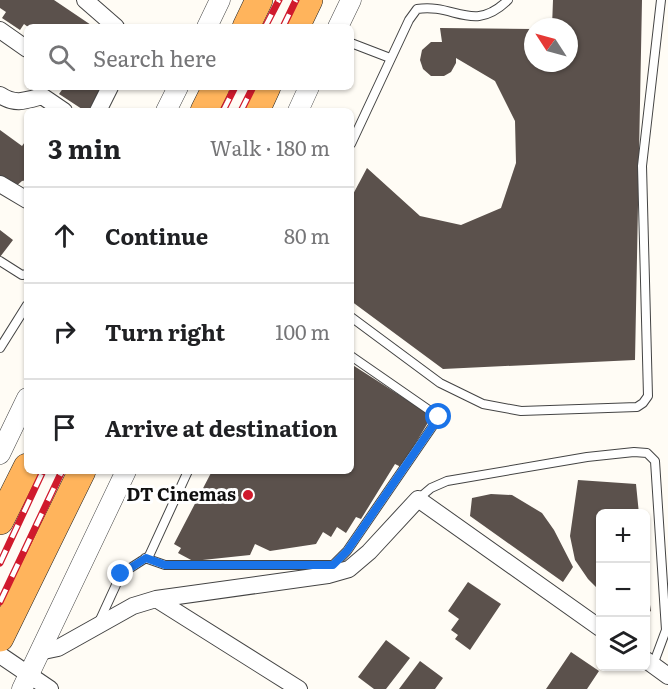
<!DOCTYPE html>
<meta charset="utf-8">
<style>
:root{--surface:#fff;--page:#f6f6f6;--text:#202124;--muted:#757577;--line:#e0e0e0}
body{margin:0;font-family:Literata,serif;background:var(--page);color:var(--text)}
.controls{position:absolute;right:18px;bottom:18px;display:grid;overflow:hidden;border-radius:9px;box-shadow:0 2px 4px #0004}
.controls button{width:54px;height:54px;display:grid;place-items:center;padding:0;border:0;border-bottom:2px solid var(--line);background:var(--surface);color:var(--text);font:30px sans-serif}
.compass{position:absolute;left:524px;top:18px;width:54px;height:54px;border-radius:50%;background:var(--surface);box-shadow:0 2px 4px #0004;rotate:306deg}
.stop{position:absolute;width:18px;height:18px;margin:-14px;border:4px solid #1a73e8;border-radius:50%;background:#fff}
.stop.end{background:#1a73e8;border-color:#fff;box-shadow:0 2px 6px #0008}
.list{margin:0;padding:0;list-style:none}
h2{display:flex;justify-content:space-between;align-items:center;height:78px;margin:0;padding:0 24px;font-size:26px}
h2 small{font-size:20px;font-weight:400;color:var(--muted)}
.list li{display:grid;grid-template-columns:39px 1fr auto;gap:18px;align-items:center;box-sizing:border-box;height:96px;padding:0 24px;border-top:2px solid var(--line)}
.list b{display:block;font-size:22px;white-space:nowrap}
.list em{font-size:20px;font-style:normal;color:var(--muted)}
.icon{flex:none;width:33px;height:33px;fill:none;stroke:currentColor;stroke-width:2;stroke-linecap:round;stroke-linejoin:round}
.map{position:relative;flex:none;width:668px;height:689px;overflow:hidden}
.search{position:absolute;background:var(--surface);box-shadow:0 2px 4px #0004;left:24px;top:24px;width:330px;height:66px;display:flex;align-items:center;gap:15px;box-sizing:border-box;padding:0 21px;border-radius:9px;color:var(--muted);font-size:22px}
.panel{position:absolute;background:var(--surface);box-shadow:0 2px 4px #0004;left:24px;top:108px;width:330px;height:366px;border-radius:9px}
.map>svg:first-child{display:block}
.building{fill:#5b514c}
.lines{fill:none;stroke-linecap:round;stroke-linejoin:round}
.service-casing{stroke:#444;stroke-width:10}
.minor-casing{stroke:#444;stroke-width:18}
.tertiary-casing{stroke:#444;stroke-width:21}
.trunk-casing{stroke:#222;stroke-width:28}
.service{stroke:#fff;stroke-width:8}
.minor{stroke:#fff;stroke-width:16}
.tertiary{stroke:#fff;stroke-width:20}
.trunk{stroke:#ffb45c;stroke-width:27}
.rail-casing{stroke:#d01a2c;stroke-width:7}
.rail{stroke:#fff;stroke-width:4.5;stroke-dasharray:14;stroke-linecap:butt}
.route{stroke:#1a73e8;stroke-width:8}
.poi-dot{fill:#d01a2c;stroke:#fff;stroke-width:2}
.labels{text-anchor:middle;stroke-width:6;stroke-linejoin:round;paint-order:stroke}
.poi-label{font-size:18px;font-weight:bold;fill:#111;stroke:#fff;text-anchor:end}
</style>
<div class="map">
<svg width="668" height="689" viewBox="0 0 668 689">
<rect width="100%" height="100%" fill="#fffcf5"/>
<path class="building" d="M0 0H54L94 27H28L24 24 20 30 2 18 6 12 0 8Z
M553 0H642L635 360 443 369 351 301V198L367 168 420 216 461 225 501 208 516 163 515 121 495 81 456 58V63L451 72 444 76H431L423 69 420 60 422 50 431 42H442L440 28 533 29V63H569V27H552Z
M64 87H103L88 111H85L59 94Z
M0 130 22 146 27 139V180L22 181 14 188 0 178Z
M0 230 13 240 0 257Z
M351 364 432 416 401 467 395 464 361 519 356 517 346 533 337 527 331 537 323 532 316 544 270 551 255 544 250 555 193 561 178 553 181 548 174 544 212 471H351Z
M578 480 636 484 639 514H600V591L588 579 575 560 570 536Z
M491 494 512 495 542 513 554 530 573 567 563 582 470 516 472 498Z
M646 580 651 611 646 614Z
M468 582 501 604 470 650 455 639 458 635 451 630 459 619 448 611Z
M386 640 410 658 386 689H374L358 677Z
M571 652 599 671 587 689H546Z
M420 661 443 678 435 689H399Z"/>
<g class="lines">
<g class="service-casing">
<path id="service" d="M351 43 390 58
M351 144 409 20 417 9C455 3 473 34 508 0
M0 261 22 275 27 274
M351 317 440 383 483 404 521 411 637 407 643 403 648 396 642 166 661 0
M0 348 27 305
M418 499 431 488 447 481 587 457 634 452 647 453 655 461 666 630 653 665
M145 558 165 565H333L347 551 439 417 351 356
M99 622 121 574 149 556 188 471"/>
</g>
<g class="minor-casing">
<path id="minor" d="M85 0 116 27
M0 30 27 49
M0 95C15 105 25 101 42 96
M42 96 64 111
M98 111 110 87
M0 184 27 200
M156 599 299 689
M39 652 58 648 133 606 156 599 328 575 349 569 369 552 418 499 600 628
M0 655 50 689
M646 660 668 676"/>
</g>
<g class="tertiary-casing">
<path id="tertiary" d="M207 27 220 0
M338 27 351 0
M166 111 178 87
M298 111 309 87
M0 454 27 398
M22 689 126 471"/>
</g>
<g class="trunk-casing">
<path id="trunk" d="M246 27 259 0
M296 27 309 0
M204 111 216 87
M256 111 267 87
M0 521 27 467
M0 638 82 471"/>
</g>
<use href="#service" class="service"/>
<use href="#minor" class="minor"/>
<use href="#tertiary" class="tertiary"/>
<use href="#trunk" class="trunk"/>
<g class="rail-casing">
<path id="rail" d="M265 27 279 0
M283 27 296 0
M223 111 235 87
M241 111 253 87
M0 563 43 471
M0 602 62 471"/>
</g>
<use href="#rail" class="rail"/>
</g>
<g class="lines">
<path class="route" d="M121 574 146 558 165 565H333L347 551 439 417"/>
</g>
<circle class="poi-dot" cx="248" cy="495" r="6"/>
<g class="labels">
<g class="poi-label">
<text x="236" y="501">DT Cinemas</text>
</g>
</g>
</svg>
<div class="controls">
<button>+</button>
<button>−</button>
<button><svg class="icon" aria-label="layers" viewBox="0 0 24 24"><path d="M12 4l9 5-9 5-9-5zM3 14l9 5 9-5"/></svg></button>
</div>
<svg class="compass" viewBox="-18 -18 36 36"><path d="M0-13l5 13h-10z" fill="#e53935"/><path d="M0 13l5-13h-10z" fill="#757577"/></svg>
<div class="stop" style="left:439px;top:417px"></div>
<div class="stop end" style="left:121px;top:574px"></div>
<div class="search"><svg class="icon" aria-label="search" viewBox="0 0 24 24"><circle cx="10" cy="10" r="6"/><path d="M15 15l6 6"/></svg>Search here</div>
<section class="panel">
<h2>3 min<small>Walk · 180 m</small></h2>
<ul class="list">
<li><svg class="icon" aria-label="ahead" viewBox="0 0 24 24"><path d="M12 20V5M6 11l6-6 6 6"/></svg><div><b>Continue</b></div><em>80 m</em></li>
<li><svg class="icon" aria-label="right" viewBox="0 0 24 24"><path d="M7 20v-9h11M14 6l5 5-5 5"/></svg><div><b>Turn right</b></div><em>100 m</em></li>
<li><svg class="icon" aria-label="arrive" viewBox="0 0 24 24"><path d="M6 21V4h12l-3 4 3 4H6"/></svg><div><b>Arrive at destination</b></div></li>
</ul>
</section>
</div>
